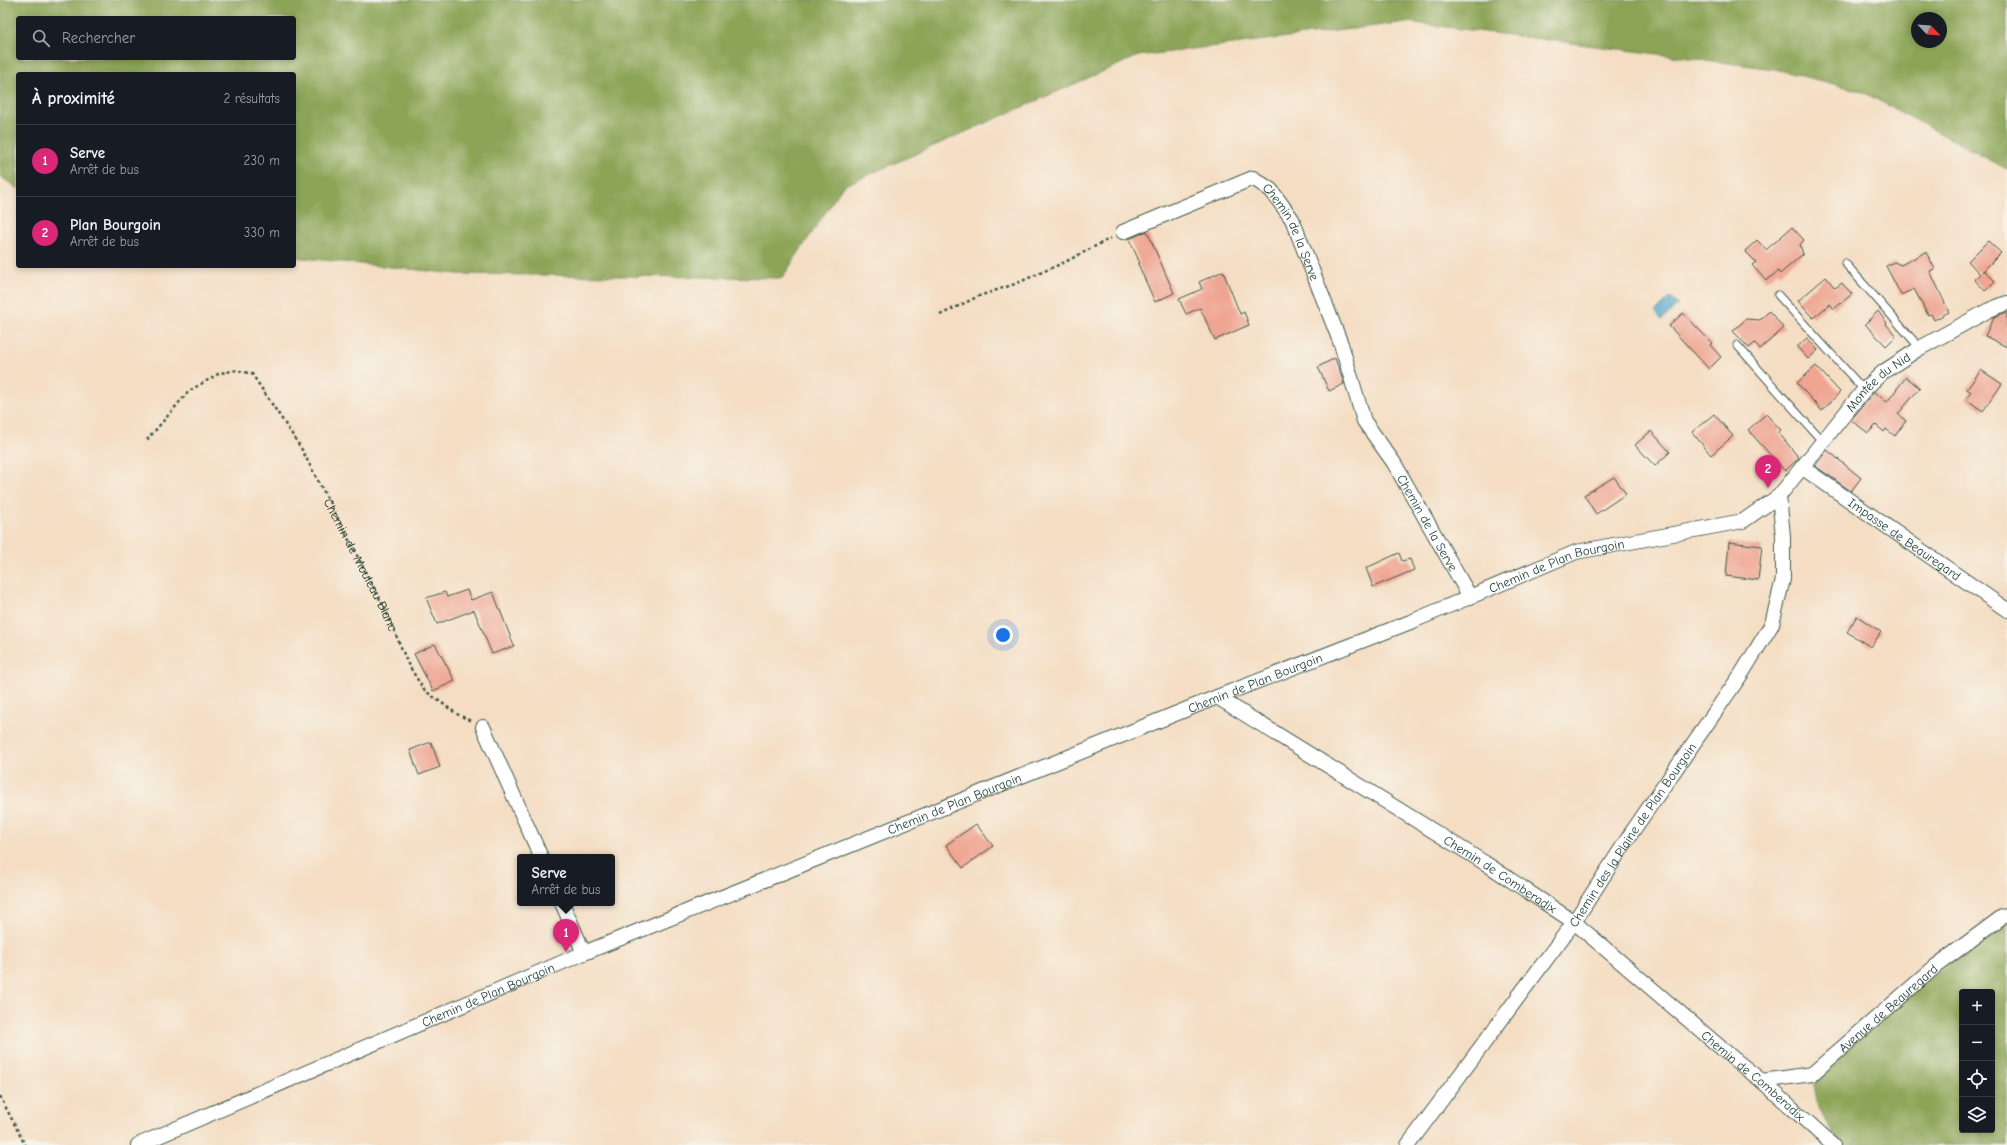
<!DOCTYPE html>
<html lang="fr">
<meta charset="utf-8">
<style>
:root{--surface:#171b24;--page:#242831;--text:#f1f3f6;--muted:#9ea1a6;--line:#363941;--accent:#db2777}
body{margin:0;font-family:"Comic Neue",sans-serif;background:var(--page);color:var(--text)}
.controls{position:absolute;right:12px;bottom:12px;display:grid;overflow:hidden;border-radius:4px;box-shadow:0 2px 6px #0003}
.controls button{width:36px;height:36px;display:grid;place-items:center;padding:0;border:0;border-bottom:1px solid var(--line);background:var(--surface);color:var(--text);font:20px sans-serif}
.compass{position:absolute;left:1911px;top:12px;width:36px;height:36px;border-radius:50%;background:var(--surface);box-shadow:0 2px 6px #0003;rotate:115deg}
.you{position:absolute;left:1003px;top:635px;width:14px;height:14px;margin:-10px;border:3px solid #fff;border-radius:50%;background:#1a73e8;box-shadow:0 0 0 6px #1a73e833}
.badge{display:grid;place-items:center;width:26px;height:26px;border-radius:50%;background:var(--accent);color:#fff;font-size:13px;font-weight:700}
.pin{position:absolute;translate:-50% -33px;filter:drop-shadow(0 1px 2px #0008)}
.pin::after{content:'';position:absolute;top:21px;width:14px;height:12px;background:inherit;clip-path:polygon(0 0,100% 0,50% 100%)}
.popup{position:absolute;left:517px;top:854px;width:98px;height:52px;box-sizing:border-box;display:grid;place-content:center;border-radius:4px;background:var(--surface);filter:drop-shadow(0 1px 3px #0005);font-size:13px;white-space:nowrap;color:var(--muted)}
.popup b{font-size:15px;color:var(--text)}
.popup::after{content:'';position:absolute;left:50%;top:100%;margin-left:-8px;border:8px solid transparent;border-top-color:var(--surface)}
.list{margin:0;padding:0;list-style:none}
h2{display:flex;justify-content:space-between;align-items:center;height:52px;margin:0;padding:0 16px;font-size:17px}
h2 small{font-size:13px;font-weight:400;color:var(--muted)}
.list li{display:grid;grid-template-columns:26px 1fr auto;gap:12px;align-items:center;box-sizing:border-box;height:72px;padding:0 16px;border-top:1px solid var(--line)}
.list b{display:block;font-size:15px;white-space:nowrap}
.list p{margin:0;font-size:13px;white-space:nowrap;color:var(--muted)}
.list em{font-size:13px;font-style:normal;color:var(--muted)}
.icon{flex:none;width:22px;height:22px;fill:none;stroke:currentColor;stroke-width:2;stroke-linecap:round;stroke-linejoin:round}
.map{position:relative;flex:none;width:2007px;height:1145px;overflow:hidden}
.search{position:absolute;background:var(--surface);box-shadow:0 2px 6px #0003;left:16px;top:16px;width:280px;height:44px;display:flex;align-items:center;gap:10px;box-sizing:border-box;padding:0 14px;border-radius:4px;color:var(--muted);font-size:15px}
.panel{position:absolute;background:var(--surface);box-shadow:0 2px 6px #0003;left:16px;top:72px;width:280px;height:196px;border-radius:4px}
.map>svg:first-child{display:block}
.forest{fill:#8ba456;stroke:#557045;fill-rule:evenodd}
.water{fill:#51a7cd;stroke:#387280}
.building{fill:#efa592}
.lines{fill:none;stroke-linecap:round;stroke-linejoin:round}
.lane-casing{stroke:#3f5549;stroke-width:9}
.street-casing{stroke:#3f5549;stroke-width:16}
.path{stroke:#3f5549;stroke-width:2.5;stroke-dasharray:3 3;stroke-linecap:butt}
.lane{stroke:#fff;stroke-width:7}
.street{stroke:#fff;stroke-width:14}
.labels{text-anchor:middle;stroke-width:3;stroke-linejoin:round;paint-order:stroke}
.street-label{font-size:13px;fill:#1f3d34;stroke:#f7f3e8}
</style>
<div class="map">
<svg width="2007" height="1145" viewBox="0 0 2007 1145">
<rect width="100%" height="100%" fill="#f7f3e8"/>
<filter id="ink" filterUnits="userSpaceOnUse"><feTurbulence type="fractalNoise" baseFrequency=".025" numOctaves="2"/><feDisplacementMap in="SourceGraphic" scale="8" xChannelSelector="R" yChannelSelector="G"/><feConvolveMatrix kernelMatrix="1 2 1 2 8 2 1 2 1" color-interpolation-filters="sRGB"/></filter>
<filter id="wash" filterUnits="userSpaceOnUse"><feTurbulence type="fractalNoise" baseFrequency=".012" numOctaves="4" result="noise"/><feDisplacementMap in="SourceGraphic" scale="16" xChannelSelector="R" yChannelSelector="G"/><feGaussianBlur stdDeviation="0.9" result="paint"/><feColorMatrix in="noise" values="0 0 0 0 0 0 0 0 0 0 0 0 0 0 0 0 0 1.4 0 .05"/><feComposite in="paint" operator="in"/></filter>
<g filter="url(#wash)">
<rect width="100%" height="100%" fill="#f4ddc2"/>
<path class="forest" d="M0 0H2007V169L1861 91 1775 69 1407 22 1138 56 843 186 782 278 457 274 294 257V74H18V189L0 176ZM18 18H294V58H18ZM1917 18H1941V42H1917Z
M2007 916V1145H1840L1818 1108 1812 1074ZM1962 992H1992V1130H1962Z"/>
<path class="water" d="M1671 297 1678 305 1662 320 1655 312Z"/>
<g id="blocks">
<path class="building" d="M1792 227 1804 240 1800 245 1803 254 1780 274 1778 271 1766 281 1752 265 1756 262 1745 251 1757 240 1766 250Z
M1147 231 1174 293 1155 302 1138 264 1140 263 1129 239Z
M1988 241 2001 253 1982 272 1984 270 1995 281 1985 291 1974 279 1980 274 1968 261Z
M1926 252 1935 269 1930 271 1949 312 1934 320 1931 314 1928 315 1914 289 1901 295 1886 266 1894 262 1901 265Z
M1223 271 1240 314 1244 312 1249 325 1215 340 1200 308 1186 314 1179 299 1202 289 1199 282Z
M1826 277 1835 288 1842 283 1852 294 1834 309 1830 304 1813 318 1798 301Z
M1769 311 1784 328 1760 349 1755 343 1749 348 1733 331 1746 319 1760 320Z
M1878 311 1887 323 1886 324 1896 336 1886 346 1865 324Z
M2007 312V347L1985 336 1994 317Z
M1683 313 1712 343 1710 345 1721 357 1709 369 1669 326Z
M1807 338 1818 350 1808 359 1797 347Z
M1335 358 1344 384 1329 391 1318 367Z
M1816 366 1840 392 1822 411 1797 383Z
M1981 370 2002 384 1983 411 1966 399 1971 392 1967 389Z
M1906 377 1920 388 1898 414 1906 421 1895 436 1886 429 1884 432 1876 425 1868 433 1851 420 1874 392 1887 402Z
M1714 414 1733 436 1711 455 1692 432Z
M1766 414 1781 430 1778 432 1799 458 1785 471 1748 430Z
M1651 431 1670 452 1655 466 1635 445Z
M1827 450 1861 478 1851 491 1815 466Z
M1614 477 1626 494 1596 514 1584 495Z
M1729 542 1762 546 1758 580 1726 576Z
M1399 553 1402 561 1410 559 1414 570 1373 587 1366 568Z
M467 590 471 600 493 592 514 646 492 654 474 610 437 624 426 598 445 592 447 597Z
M1857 616 1881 632 1871 647 1847 632Z
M435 644 455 681 433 691 414 654Z
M431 742 440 767 419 775 410 750Z
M976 824 993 846 963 868 946 845Z"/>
</g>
</g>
<g filter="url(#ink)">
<use href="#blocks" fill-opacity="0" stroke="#3f5549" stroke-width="1"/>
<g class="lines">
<g class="lane-casing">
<path id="lane" d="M1845 263 1920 348
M1778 295 1864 390
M1737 345 1822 441"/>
</g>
<g class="street-casing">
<g id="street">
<path id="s2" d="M1123 232 1253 178 1271 190 1292 219 1341 344 1364 421 1394 463 1470 597"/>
<path id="s3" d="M1803 468 2007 610"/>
<path id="s4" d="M1217 697 1485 863 1574 922 1734 1059 1762 1081 1833 1145"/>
<path d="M483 727 541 857"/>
<path d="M562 903 584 953"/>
<path id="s5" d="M1762 1081 1812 1074 1936 966 2002 917 2007 916"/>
<path id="s6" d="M138 1145 584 953 1217 697 1413 621 1576 552 1743 521 1779 496 1864 390 1883 372 1920 348 1989 310 2007 303"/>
<path id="s7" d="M1408 1145 1574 922 1632 832 1742 673 1772 624 1783 579V536L1779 496"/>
</g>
</g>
<g class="path">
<path d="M940 315 979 296 1015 284 1065 262 1111 238"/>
<path id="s1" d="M147 440 189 391 220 373 237 370 252 374 301 448 386 611 408 664 424 690 457 714 471 721"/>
<path d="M0 1096 25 1145"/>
</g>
<use href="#lane" class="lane"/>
<use href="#street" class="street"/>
</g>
</g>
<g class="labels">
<g class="street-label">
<text dy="5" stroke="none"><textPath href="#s2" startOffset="209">Chemin de la Serve</textPath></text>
<text dy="5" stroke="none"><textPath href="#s6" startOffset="1921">Montée du Nid</textPath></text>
<text dy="5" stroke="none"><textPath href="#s2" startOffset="533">Chemin de la Serve</textPath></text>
<text dy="5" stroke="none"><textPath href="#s3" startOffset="124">Impasse de Beauregard</textPath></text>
<text dy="5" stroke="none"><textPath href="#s1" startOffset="353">Chemin de Mouleau Blanc</textPath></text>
<text dy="5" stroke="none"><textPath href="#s6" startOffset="1533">Chemin de Plan Bourgoin</textPath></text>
<text dy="5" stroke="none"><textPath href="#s6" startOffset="1209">Chemin de Plan Bourgoin</textPath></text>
<text dy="5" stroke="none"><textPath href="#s6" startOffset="885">Chemin de Plan Bourgoin</textPath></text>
<text dy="5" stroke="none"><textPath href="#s7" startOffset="383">Chemin des la Plaine de Plan Bourgoin</textPath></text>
<text dy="5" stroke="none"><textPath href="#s4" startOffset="334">Chemin de Comberadix</textPath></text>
<text dy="5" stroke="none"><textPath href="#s6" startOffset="381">Chemin de Plan Bourgoin</textPath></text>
<text dy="5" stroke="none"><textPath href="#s5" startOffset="151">Avenue de Beauregard</textPath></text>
<text dy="5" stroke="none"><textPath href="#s4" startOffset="658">Chemin de Comberadix</textPath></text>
</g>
</g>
</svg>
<div class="controls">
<button>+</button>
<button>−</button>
<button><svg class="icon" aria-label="locate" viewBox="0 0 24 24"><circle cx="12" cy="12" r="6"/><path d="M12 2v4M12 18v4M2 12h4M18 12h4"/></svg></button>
<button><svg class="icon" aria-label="layers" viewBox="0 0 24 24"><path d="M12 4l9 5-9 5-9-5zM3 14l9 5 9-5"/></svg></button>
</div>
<svg class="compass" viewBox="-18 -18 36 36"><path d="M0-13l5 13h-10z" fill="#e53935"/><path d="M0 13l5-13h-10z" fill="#9ea1a6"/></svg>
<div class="you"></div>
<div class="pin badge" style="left:566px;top:952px">1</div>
<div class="popup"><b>Serve</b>Arrêt de bus</div>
<div class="pin badge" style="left:1768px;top:488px">2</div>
<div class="search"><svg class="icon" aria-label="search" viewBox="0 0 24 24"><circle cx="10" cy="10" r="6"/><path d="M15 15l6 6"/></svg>Rechercher</div>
<section class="panel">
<h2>À proximité<small>2 résultats</small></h2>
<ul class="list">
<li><span class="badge">1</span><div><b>Serve</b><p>Arrêt de bus</p></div><em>230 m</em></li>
<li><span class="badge">2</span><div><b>Plan Bourgoin</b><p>Arrêt de bus</p></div><em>330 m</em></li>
</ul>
</section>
</div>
